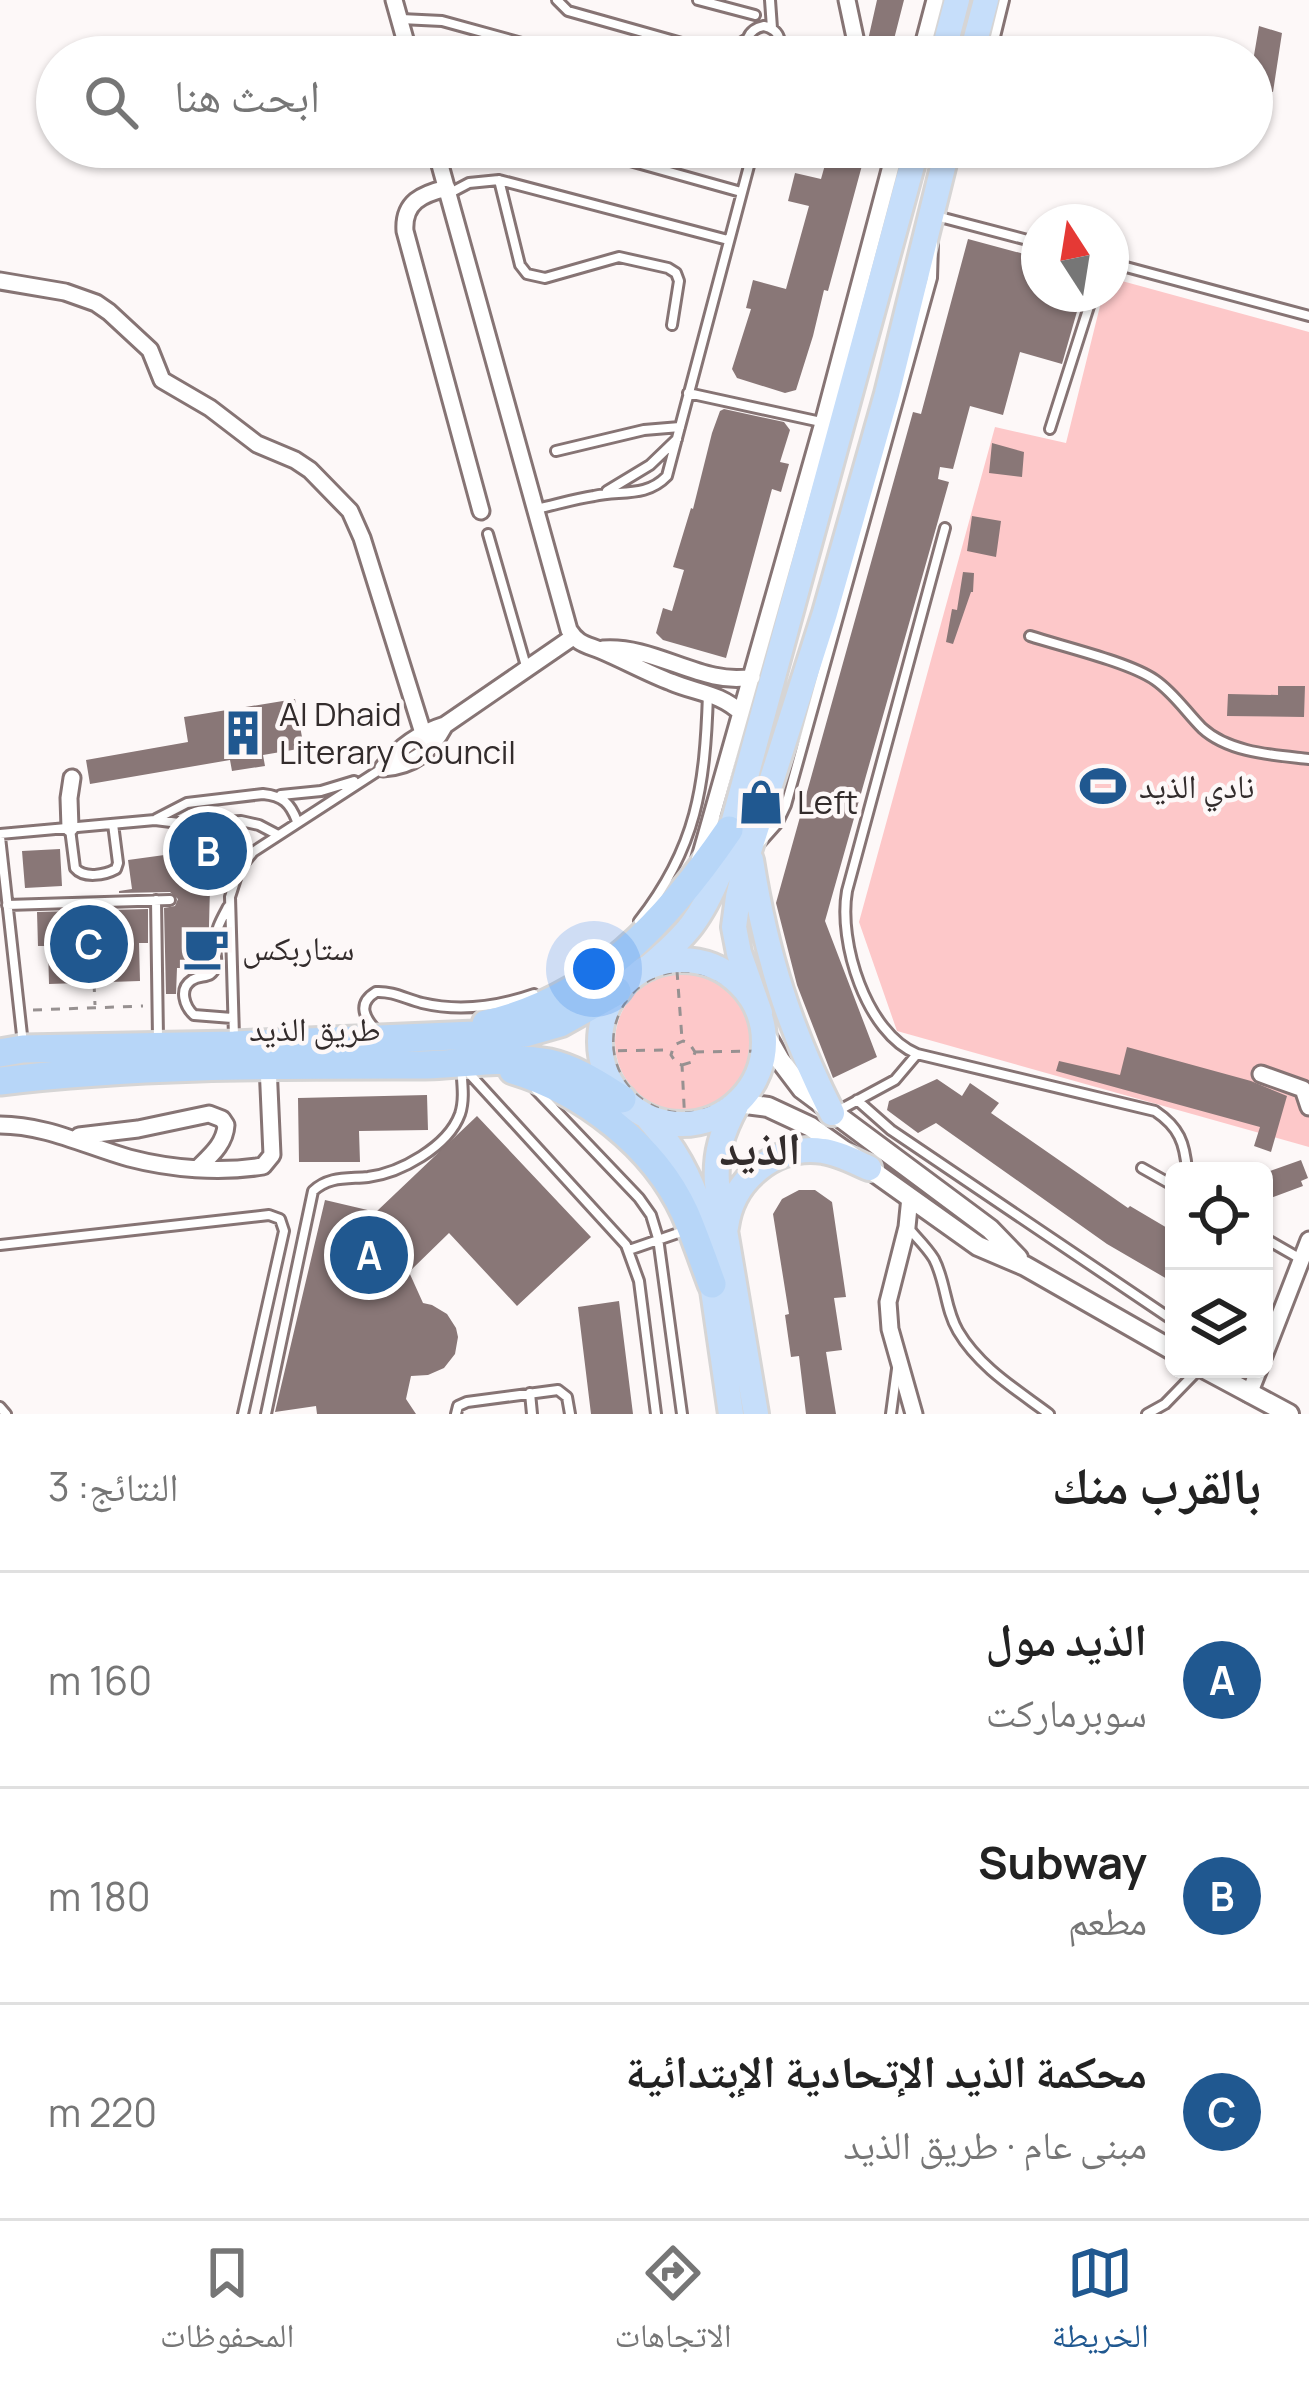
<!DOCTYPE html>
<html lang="ar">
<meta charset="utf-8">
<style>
:root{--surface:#fff;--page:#f2f2f2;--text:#222;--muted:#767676;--line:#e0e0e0;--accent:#205890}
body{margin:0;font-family:Manrope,"Noto Naskh Arabic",sans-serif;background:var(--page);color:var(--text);direction:rtl}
.controls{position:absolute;right:36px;bottom:36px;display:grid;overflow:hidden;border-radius:18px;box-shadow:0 3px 9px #0004}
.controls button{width:108px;height:108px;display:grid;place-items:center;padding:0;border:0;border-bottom:3px solid var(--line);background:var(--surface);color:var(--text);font:60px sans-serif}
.compass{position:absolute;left:1021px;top:204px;width:108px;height:108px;border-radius:50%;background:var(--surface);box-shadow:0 3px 9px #0004;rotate:348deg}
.you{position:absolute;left:594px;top:969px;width:42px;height:42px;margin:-30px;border:9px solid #fff;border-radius:50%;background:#1a73e8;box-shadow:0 0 0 18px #1a73e833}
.badge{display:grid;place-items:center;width:78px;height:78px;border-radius:50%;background:var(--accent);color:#fff;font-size:39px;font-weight:700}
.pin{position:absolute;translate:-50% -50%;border:6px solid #fff;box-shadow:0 3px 12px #0006}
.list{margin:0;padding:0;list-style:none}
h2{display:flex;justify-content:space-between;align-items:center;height:156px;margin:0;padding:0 48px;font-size:51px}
h2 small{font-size:39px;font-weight:400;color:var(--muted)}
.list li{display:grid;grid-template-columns:78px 1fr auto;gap:36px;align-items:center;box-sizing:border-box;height:216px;padding:0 48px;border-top:3px solid var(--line)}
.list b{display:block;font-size:45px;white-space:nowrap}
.list p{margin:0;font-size:39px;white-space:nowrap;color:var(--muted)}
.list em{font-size:39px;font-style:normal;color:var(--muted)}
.icon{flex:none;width:66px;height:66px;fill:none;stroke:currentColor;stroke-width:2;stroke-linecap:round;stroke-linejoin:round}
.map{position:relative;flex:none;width:1309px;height:1414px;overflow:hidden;direction:ltr}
.search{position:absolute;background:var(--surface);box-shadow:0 3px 9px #0004;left:36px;right:36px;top:36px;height:132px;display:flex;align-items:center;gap:30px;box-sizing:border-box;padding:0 42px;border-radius:66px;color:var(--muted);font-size:45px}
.sheet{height:804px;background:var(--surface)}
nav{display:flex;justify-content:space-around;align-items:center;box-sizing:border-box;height:168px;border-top:3px solid var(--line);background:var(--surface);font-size:33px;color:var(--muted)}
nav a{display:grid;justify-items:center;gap:6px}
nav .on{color:var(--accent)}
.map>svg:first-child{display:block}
.green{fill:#fdc8c9}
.building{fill:#897777}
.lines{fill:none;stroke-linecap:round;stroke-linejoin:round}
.service-casing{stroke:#867474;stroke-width:14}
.minor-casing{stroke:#867474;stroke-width:21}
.tertiary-casing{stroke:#867474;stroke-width:24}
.trunk-casing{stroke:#d6d5d5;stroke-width:30}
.motorway-casing{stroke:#d6d5d5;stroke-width:33}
.path{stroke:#979191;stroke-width:3;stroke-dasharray:9 9;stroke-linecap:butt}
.service{stroke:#fff;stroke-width:8}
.minor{stroke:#fff;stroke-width:15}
.tertiary{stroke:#fff;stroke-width:18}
.trunk{stroke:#c6defa;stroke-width:24}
.motorway{stroke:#b7d6f8;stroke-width:27}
.labels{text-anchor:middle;stroke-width:9;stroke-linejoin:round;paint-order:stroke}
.poi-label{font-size:33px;fill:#332c2c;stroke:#fdf8f8;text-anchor:start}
.street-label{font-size:33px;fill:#332c2c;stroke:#fdf8f8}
.district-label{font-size:45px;font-weight:bold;fill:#332c2c;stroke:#fdf8f8}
</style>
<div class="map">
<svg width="1309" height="1414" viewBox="0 0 1309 1414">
<rect width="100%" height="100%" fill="#fdf8f8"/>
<path class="green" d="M1111 278 1309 332V1147L897 1031 859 922 995 427 1066 443 1103 294H1111Z
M615 1042a69 69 0 1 1 138 0a69 69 0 1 1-138 0Z"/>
<path class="building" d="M877 0H904L891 51 880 48 868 40Z
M1259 26 1282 33 1273 92 1252 88V67Z
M830 147H867L828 291 824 290 813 336 796 390 785 393 737 378 732 369 751 309 746 308 753 280 786 289 809 206 788 201 795 173 821 179Z
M968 239 1039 258V294H1082L1062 364 1020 352 1003 415 970 406 953 469 940 467 938 479 949 482 825 921 877 1057 833 1078 797 985 776 903 913 412 921 414Z
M724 409 784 422 790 430 780 462 789 464 781 492 772 489 726 658 663 640 656 633 663 608 672 611 684 570 673 567 691 508 693 509 712 433 720 411Z
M992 443 1024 452 1022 477 989 473Z
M972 516 1001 521 996 557 967 551Z
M963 572 974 573 973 592H971L953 644 946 642 952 609 957 610Z
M1278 686H1305L1304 717 1227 716 1228 694 1278 695Z
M295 699 304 748 263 755 265 766 232 771 230 760 90 784 86 760 188 742 184 717Z
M223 837 224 856 215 870 210 887 208 963 204 968H177L176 994H166L164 908 175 906 178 899 170 892 119 893V891L132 889 128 860 179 853V838Z
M60 849 62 886 25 888 22 851Z
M148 909V943H139L140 981 49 984 48 946H38L37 912Z
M1127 1047 1251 1081 1287 1096 1271 1152 1254 1146 1260 1127 1056 1071 1059 1061 1120 1075Z
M937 1079 962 1096 970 1083 999 1103 991 1113 1128 1208 1130 1206 1174 1232V1283L1107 1244 936 1123 918 1133 887 1110 889 1101Z
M427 1095 428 1130 359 1131 360 1162H299L298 1098Z
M477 1116 591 1237 517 1306 449 1233 409 1272 423 1303 432 1305 447 1314 456 1328 458 1337 455 1354 444 1368 428 1375 411 1376 406 1399 416 1414H317L316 1406 275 1412 325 1200 376 1212Z
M1301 1160 1308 1178 1301 1181 1303 1186 1268 1199 1264 1189V1173Z
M799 1190H815L832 1202 846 1297 834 1298 842 1350 826 1352 836 1414H806L799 1356 791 1357 785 1315 789 1314 773 1214 782 1199Z
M619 1301 633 1414H591L578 1307Z"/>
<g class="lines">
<g class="service-casing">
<path id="service" d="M557 0 568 11 703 49 721 57
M698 0 755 15
M770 0 772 28
M401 19 442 21 573 57
M711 50 734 47 747 39
M754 57C740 45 748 29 764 26 781 30 785 45 773 57
M990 57 1004 0
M580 147 741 192
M499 180 520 265 527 274 545 278 619 257 668 268 676 273 679 281 672 325
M450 193 469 183 499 180 728 240
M936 216 1039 243
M1111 263 1309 316
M688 393 821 422
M1050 429 1093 294
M556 451 644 430 680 427
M607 491 650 465 677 439
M536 509C555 505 574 499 594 496 620 490 646 498 667 476L754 147
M945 528 847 891C838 942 866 1033 917 1054L1155 1111C1179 1127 1185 1143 1187 1171
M488 534 526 666
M1030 636C1064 647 1129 662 1155 680 1174 693 1186 712 1202 728 1229 753 1274 755 1309 759
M281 795 321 791 354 781
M156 819 187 803 263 794C283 796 290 803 297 821
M70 829 75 868C84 879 105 875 116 869L118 863 113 824
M0 834 155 820 187 824 241 821 259 825 278 835
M0 837 23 1044
M761 842 777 824 786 805 932 278 933 244
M156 900 158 1038
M7 905 170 900
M228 907C221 920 215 930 215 945 215 952 217 959 216 965 212 980 202 974 192 980 178 989 185 1007 194 1015L232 1018
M639 921C697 847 705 786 708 694
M378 1032C365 1019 356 1004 376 992 393 991 406 999 422 1003 460 1012 497 1007 534 994
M234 1037 230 897 239 869 253 852 381 769
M466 1070 626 1245 639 1281 656 1414
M536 1090 639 1198 651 1215 658 1238 682 1414
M857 1100 891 1130 1174 1321
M834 1113 895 1080 917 1054
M1142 1168 1174 1186
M910 1230C918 1239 928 1249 934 1259 946 1282 945 1309 958 1331 979 1367 1017 1390 1049 1414
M1264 1238 1299 1258
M0 1245 269 1215 280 1219 284 1231 243 1414
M629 1250 684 1231
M530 1393 532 1414
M0 1407 6 1414
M266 1414 313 1191C329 1176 347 1179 368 1177 400 1173 448 1147 460 1114 465 1099 462 1082 461 1066
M456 1414 458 1406 467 1402 558 1390 567 1397 570 1414
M891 1414 897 1369
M1147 1414 1165 1404 1199 1369"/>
</g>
<g class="minor-casing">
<path id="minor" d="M394 0 410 57
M847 0 857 47 872 57
M920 57 935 0
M435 147 569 630C578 644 585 644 600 650 624 660 647 673 671 682 697 693 720 693 741 713
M447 188C422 194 403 202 405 231L481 511
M0 281 65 292 96 303 109 312 150 350 162 380 210 408 257 444 295 460 310 470 350 511 362 538 423 733
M603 649C656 645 703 687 752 677
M383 768C400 746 419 733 445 725L573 637
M383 768C414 766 431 751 445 725
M70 828 69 798 72 778
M699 861 823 423 896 147
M1261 1074 1303 1089 1309 1107
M0 1125C46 1125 86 1146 129 1158 171 1169 220 1173 263 1166L272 1155 268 1065
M79 1136 138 1129 209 1114 222 1119 226 1125C225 1144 210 1156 197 1169
M910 1197 907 1227 888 1302 890 1329 914 1414
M1264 1356 1309 1240
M1249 1394 1259 1369"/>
</g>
<g class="tertiary-casing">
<path id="tertiary" d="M764 1032 780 1060 802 1089 990 1229 1018 1258
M738 1103 768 1107 811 1127 978 1246 1025 1266 1174 1351
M1205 1369 1289 1414"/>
</g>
<g class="trunk-casing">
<path id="trunk" d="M942 57 957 0
M971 57 986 0
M751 860C766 955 789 1028 832 1113
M600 1042a82 82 0 1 1 164 0a82 82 0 1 1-164 0Z
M649 967C687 935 701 919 720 872L917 147
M760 1013 739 953 734 927 738 897 749 851 825 613 887 394 948 147
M736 1106C722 1132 715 1153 717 1183L756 1414
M648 1118C674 1147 690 1176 702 1214L731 1414
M726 1227C732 1179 776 1144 823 1151 839 1153 855 1162 869 1168"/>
</g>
<g class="motorway-casing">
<path id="motorway" d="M486 1024C595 1000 669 918 729 830
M0 1053 23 1049 234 1045 525 1033 560 1023 617 991
M513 1070C583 1091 654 1145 685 1213 695 1236 703 1260 712 1284
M0 1081C140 1064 280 1065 421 1065 460 1065 511 1055 549 1063 576 1069 599 1085 622 1099"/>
</g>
<path class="path" d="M613 1042a71 71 0 1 1 142 0a71 71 0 1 1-142 0Z
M677 971 682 1039
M94 983 95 1005
M33 1010 143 1006
M600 1051 670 1050
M695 1052 757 1051
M682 1065 692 1062 695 1052 689 1043 683 1041 674 1045 671 1055 677 1064 682 1065 685 1124"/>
<use href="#service" class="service"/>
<use href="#minor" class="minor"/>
<use href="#tertiary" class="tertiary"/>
<use href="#trunk" class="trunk"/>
<use href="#motorway" class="motorway"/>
</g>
<defs>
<g id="building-bare" transform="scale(3.6)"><path d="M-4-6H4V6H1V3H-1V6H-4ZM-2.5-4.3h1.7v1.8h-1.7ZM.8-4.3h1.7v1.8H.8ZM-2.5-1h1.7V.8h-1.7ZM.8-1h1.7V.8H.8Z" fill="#205890" stroke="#fdf8f8" stroke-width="2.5" paint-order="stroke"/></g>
<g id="stadium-bare" transform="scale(3.6)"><path d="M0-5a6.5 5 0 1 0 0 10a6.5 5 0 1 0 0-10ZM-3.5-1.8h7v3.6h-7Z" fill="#205890" stroke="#fdf8f8" stroke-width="2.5" paint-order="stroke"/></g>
<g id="shop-bare" transform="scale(3.6)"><path d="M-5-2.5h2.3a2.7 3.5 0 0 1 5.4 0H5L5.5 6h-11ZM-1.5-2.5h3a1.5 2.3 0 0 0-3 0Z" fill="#205890" stroke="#fdf8f8" stroke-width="2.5" paint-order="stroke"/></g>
<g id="cafe-bare" transform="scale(3.6)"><path d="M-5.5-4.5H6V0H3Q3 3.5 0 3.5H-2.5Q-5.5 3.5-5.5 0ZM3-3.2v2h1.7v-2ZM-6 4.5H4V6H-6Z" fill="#205890" stroke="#fdf8f8" stroke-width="2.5" paint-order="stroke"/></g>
</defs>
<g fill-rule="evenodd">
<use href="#building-bare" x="243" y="733"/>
<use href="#stadium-bare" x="1103" y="786"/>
<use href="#shop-bare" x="761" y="802"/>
<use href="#cafe-bare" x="206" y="948"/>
</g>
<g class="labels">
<g class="poi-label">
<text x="279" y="726">Al Dhaid<tspan x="279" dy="38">Literary Council</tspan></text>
<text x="1139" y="798">نادي الذيد</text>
<text x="797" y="814">Left</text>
<text x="242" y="960">ستاربكس</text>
</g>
<g class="street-label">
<text x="315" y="1041">طريق الذيد</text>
</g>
<g class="district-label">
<text x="760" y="1165">الذيد</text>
</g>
</g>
</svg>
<div class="controls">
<button><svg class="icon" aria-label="locate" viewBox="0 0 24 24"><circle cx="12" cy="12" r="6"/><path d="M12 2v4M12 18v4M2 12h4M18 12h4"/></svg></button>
<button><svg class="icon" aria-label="layers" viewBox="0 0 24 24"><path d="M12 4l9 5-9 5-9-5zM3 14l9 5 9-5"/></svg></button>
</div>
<svg class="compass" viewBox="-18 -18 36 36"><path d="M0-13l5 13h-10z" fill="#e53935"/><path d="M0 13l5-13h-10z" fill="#767676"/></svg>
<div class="you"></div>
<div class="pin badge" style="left:369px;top:1255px">A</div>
<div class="pin badge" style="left:208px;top:851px">B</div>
<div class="pin badge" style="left:89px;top:944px">C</div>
<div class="search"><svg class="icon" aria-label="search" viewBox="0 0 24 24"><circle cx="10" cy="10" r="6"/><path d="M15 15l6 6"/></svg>ابحث هنا</div>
</div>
<section class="sheet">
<h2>بالقرب منك<small>النتائج: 3</small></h2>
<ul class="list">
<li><span class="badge">A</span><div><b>الذيد مول</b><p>سوبرماركت</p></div><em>160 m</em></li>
<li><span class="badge">B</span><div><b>Subway</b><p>مطعم</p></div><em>180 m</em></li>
<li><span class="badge">C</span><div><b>محكمة الذيد الإتحادية الإبتدائية</b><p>مبنى عام · طريق الذيد</p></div><em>220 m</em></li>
</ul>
</section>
<nav>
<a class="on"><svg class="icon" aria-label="map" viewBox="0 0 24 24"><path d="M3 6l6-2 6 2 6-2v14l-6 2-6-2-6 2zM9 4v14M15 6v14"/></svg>الخريطة</a>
<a><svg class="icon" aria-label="directions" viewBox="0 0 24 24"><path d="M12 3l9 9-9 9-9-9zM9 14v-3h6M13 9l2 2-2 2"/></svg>الاتجاهات</a>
<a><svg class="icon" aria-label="saved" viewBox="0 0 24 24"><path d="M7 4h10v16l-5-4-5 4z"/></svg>المحفوظات</a>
</nav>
